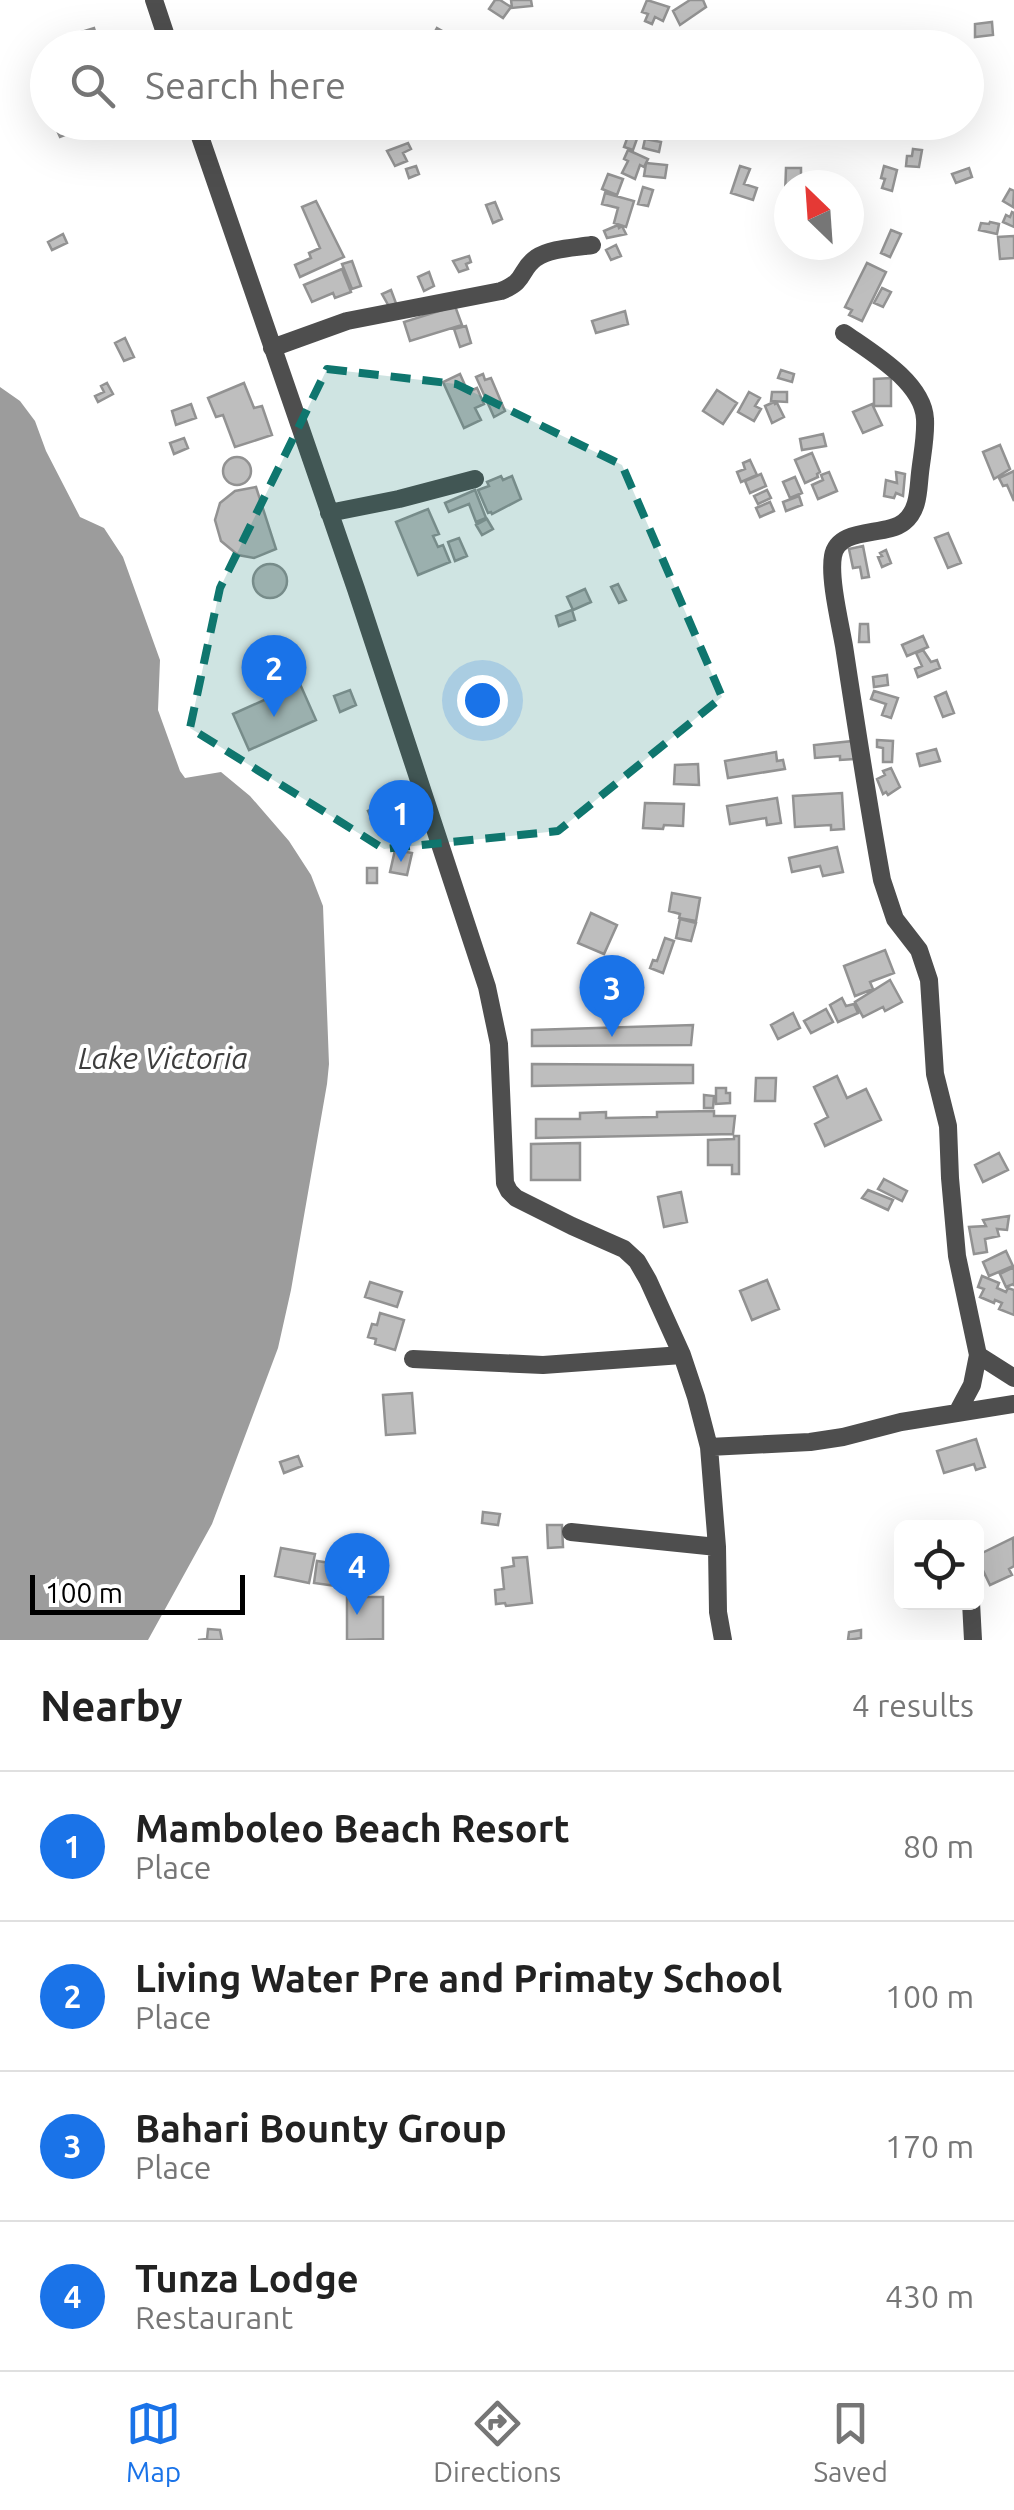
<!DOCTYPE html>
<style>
:root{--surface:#fff;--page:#f6f6f6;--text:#222;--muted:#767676;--line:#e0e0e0;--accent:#1a73e8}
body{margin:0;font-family:Ubuntu,sans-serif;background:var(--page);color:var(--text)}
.controls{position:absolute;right:30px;bottom:30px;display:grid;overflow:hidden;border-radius:15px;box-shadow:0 10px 40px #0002}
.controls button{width:90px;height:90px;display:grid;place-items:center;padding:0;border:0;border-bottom:2px solid var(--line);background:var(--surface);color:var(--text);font:50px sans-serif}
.compass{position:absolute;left:774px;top:170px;width:90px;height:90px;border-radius:50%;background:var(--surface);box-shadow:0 10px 40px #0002;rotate:335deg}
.scale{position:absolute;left:30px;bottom:25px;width:215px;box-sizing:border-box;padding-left:10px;border:5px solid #000;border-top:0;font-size:28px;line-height:35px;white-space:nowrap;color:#000;-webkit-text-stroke:8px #fff;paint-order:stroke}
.you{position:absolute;left:482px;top:700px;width:35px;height:35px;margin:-25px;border:8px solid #fff;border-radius:50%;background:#1a73e8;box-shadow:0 0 0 15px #1a73e833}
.badge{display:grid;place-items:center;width:65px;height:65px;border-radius:50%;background:var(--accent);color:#fff;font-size:32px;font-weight:700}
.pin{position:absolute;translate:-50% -82px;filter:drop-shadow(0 2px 5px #0008)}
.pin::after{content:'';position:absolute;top:52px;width:35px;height:30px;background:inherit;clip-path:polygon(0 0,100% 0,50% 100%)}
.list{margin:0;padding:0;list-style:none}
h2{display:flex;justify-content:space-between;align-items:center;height:130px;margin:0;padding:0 40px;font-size:42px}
h2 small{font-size:32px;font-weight:400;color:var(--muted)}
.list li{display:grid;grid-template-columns:65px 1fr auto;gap:30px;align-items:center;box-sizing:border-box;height:150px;padding:0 40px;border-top:2px solid var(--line)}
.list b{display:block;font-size:38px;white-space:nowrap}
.list p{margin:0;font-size:32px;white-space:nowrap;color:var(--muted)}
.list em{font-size:32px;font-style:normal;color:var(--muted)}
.icon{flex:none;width:55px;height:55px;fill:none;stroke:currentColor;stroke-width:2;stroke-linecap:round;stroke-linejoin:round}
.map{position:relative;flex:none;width:1014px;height:1640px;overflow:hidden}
.search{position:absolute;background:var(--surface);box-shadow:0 10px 40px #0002;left:30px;right:30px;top:30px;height:110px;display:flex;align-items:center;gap:25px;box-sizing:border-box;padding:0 35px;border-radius:55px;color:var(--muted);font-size:38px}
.sheet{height:730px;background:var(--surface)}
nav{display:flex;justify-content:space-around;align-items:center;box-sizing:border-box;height:140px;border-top:2px solid var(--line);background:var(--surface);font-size:28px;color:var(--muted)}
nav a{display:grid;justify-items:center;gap:5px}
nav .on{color:var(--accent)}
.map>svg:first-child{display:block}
.water{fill:#9c9c9c}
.building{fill:#bebebe;stroke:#929292;stroke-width:2.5}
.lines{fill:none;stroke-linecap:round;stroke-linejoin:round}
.minor{stroke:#4e4e4e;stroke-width:18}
.marked{fill:#0f766e;fill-opacity:0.2;stroke:#0f766e;stroke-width:8;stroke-dasharray:20 12;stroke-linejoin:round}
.labels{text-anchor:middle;stroke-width:8;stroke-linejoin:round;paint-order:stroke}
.water-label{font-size:30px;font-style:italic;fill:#3d3d3d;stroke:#fff}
</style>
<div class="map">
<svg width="1014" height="1640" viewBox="0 0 1014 1640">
<rect width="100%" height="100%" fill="#fff"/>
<path class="water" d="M0 387 20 401 35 421 46 451 80 517 104 528 123 557 160 660 158 710 180 771 185 778 221 772 250 796 289 841 311 875 323 906 329 1064 327 1084 291 1290 278 1348 212 1524 148 1640H0Z"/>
<path class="building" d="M495 0H500L511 7 503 18 489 9Z
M511 0H531L532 6 512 8Z
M647 0 669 7 663 21 655 17 652 24 645 21 648 14 642 12Z
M690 0H703L706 7 680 25 673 11Z
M992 22 993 35 975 37V24Z
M94 28 100 48H72L68 36Z
M437 28 462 42 459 48H453L432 37Z
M900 37 901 48H888L887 38Z
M633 122 649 124 647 134 631 131Z
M651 122H660L659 134 650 133Z
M671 122 692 125 689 136 669 130Z
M66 123 70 133 60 137 56 128Z
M629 133 638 136 633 150 624 147Z
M645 139 661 142 659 152 643 148Z
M408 143 411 149 403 153 407 161 395 166 387 151Z
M913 149 922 150 919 167 906 166 907 156H912Z
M628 150 648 159 644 167 640 165 635 179 622 173 628 161 624 159Z
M646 163 667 165 665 178 644 176Z
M416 166 419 174 409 178 406 169Z
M740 166 750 169 744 184 757 188 753 200 731 193Z
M884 166 897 170 892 191 882 188 885 179 881 178Z
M786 168H801V185H789V197L785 196Z
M969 168 972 177 956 183 952 174Z
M608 174 623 179 617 195 602 189Z
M643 187 653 190 648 206 638 204Z
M1010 189 1014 191 1013 207 1003 201Z
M605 193 634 201 626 227 614 223 618 208 602 204Z
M316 201 344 257 300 277 295 265 311 258 309 253 320 248 302 207Z
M495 202 502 219 493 223 486 205Z
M1012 212 1014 213V227L1003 222 1006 215 1010 217Z
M990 222 999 224 997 234 979 230 981 223 989 224Z
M618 225 619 228 622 226 626 234 607 238 604 231Z
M891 230 901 234 890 257 881 253Z
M63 234 67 243 52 250 48 242Z
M1014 236V258L1000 259 998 237Z
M616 245 621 256 611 260 606 250Z
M469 256 471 262 466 264 468 269 459 272 453 261Z
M352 261 361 286 352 289 342 264Z
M867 263 886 272 862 321 849 315 852 310 845 307Z
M342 269 351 292 335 298 333 293 312 302 304 285Z
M429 272 434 286 424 291 418 277Z
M882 288 891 292 883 307 874 303Z
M391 290 397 306 391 310 382 294Z
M455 306 462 325 410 341 404 322Z
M625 311 628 324 596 333 592 321Z
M466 326 471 343 460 347 454 329Z
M125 338 134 357 124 361 115 343Z
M781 370 794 374 792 382 778 378Z
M460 374 468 392 477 388 484 404 475 408 481 420 464 428 443 382Z
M483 374 485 380 491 378 505 411 494 417 476 377Z
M891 378V406H874V379Z
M107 383 113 394 98 402 95 396 104 392 101 386Z
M244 383 254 408 262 406 272 435 235 447 223 415 216 417 208 398Z
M717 390 737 403 723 424 703 411Z
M749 392 760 398 755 406 761 409 754 421 738 412Z
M772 392H787V402L771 401Z
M774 402 775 404 777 403 784 417 772 423 765 406Z
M191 404 196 418 176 425 172 411Z
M872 404 882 425 863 433 853 412Z
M823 434 826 446 802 450 800 439Z
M184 438 188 448 174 454 170 443Z
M1000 445 1010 469 994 479 983 452Z
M812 453 820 472 817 474 818 477 805 483 795 460Z
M223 471a14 14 0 1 1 28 0a14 14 0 1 1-28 0Z
M750 460 757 475 741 482 737 472 745 469 743 463Z
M1014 471V501L1007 485 1003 486 999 478Z
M829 472 837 491 818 499 812 485 823 480 821 475Z
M896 472 905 474 903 496 896 493 894 498 884 496 886 480 897 483Z
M761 474 766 486 750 493 745 481Z
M501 476 503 480 512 476 521 499 492 514 491 512 488 513 478 490 489 486 487 482Z
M795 477 802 493 790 498 783 482Z
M256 487 276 549 254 558 238 555 221 541 215 520 220 503 235 491Z
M475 490 486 518 476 522 469 504 449 512 445 503Z
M767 490 771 498 758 504 754 496Z
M799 496 802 505 786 511 783 502Z
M770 502 774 511 760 517 756 508Z
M428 509 439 534 433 536 438 547 443 545 450 562 418 575 396 522Z
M487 519 493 529 482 535 476 525Z
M948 533 961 563 948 568 935 538Z
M459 538 467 556 455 561 448 542Z
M863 546 869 577 862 578 860 567 853 568 849 549Z
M886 550 891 563 882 567 878 557 882 556 880 553Z
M253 581a17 17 0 1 1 34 0a17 17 0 1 1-34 0Z
M618 584 626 600 619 603 611 587Z
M585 589 591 602 573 610 567 597Z
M572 610 575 620 559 626 556 616Z
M860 624H868L869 642H859Z
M923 636 928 647 907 656 902 645Z
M923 650 931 662 937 660 940 668 918 677 915 669 922 666 916 653Z
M887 675 888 685 874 687 873 677Z
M300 684 316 720 249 750 233 714Z
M350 690 356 705 340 712 334 696Z
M874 691 898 698 891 718 882 715 886 704 871 699Z
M946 692 954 713 943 717 935 697Z
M877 740 893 741 892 762H883V748L877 747Z
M853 741 854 759 840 760V756L815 758 814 745Z
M936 749 940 761 920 766 917 754Z
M776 752 777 761 783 760 785 769 728 778 725 761Z
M698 764 699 785 674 784 675 765Z
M891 768 900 787 888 795 886 792 883 794 877 779 885 775 883 771Z
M842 793 844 829 831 830V825L795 827 793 796Z
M777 798 781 823 767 825 766 818 730 824 727 806Z
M386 803 390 815 373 822 368 811Z
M645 803 684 804 683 826 664 825 663 829 643 828Z
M837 847 843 872 823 876 820 866 792 872 789 858Z
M395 850 412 853 407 875 390 872Z
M367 868H377V883H367Z
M672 893 700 898 696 921 679 918 680 914 669 911Z
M591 913 617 925 604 954 578 943Z
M680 919 696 923 691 941 676 938Z
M665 938 674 941 663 973 650 968 653 960 657 961Z
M885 950 894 973 870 982 873 989 855 996 844 966Z
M890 980 902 1002 885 1011 883 1007 863 1017 855 1002Z
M842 998 846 1006 854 1004 858 1013 838 1022 830 1005Z
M826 1009 833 1022 811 1033 804 1021Z
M793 1013 800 1028 778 1039 771 1025Z
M693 1025 691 1045 532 1046V1030Z
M532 1064 693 1065V1083L532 1086Z
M837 1076 847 1098 866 1089 881 1120 825 1146 815 1124 828 1117 814 1087Z
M756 1078H776L775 1101H755Z
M716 1088H726V1093H730V1103L716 1104Z
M704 1095 714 1096 713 1108H704Z
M714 1111V1116H735L733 1134 536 1138V1119H580V1113L606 1112V1118L657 1117V1112Z
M734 1136H739V1174H732V1165H708V1140L734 1139Z
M580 1143V1180H531V1144Z
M999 1153 1008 1170 983 1182 975 1165Z
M884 1179 907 1191 902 1201 878 1189Z
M868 1190 893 1200 888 1210 862 1198Z
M681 1192 687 1222 664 1227 658 1197Z
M1009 1216 1007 1230 997 1229 999 1236 985 1239 987 1252 974 1254 969 1227 986 1226 983 1220Z
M1006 1251 1013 1266 989 1276 983 1262Z
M1014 1267V1286L1013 1284 1006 1287 1000 1274Z
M982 1276 999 1283 997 1288 1006 1292 1008 1288 1014 1290V1315L999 1309 1002 1303 995 1300 994 1303 980 1297 984 1289 978 1287Z
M767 1280 779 1309 752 1320 740 1291Z
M370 1282 402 1292 397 1307 365 1297Z
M380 1313 404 1320 395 1350 375 1344 376 1339 368 1337 372 1324 377 1325Z
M412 1393 415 1433 386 1435 383 1395Z
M976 1439 985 1467 976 1470 974 1464 944 1473 937 1451Z
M298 1456 302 1466 284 1473 280 1462Z
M483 1512 500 1514 498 1525 482 1523Z
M547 1525H562L563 1547 548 1548Z
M1013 1538 1014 1566 1009 1569 1012 1575 990 1585 976 1556Z
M281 1548 315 1554 309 1583 275 1576Z
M338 1553 356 1555 351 1588 314 1583 317 1561 337 1564Z
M527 1557 532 1603 506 1606 505 1603 496 1604 495 1590 504 1589 502 1568 514 1566 513 1558Z
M347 1597H383V1639L347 1640Z
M208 1629 220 1630 222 1640H198L207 1639Z
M861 1630V1638L848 1640 849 1632Z"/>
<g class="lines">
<path class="minor" d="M154 0 170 48
M195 122 356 589 487 987 499 1044 505 1183 509 1191 516 1198 572 1226 624 1249 637 1261 648 1280 682 1355 696 1397 709 1447 717 1547 718 1612 723 1640
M844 333C871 352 923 382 925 419 926 437 922 455 920 473 918 490 919 510 904 522 886 537 838 526 833 556 829 578 840 623 844 646 856 725 868 803 882 880L895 919 919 950 929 980 935 1074 948 1126 950 1178 957 1256 978 1355 972 1385 957 1413
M272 348 347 321 501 291C527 281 519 270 536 258 551 248 574 248 592 245
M329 513 399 499 475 479
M978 1355 1014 1378
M413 1359 543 1365 682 1355
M709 1447 810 1442 843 1437 901 1422 1014 1404
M571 1532 717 1547
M971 1602 973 1640"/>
</g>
<path class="marked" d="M327 369 456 384 622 465 722 697 558 831 384 849 190 728 220 588Z"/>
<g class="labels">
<g class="water-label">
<text x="163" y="1069">Lake Victoria</text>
</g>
</g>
</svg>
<div class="controls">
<button><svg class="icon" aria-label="locate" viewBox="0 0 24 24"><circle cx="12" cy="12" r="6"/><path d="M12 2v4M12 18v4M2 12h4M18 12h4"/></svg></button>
</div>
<svg class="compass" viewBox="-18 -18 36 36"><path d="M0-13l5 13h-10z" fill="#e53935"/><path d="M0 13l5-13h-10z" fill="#767676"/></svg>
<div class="scale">100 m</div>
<div class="you"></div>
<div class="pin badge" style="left:401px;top:862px">1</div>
<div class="pin badge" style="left:274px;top:717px">2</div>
<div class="pin badge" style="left:612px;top:1037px">3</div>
<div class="pin badge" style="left:357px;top:1615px">4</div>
<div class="search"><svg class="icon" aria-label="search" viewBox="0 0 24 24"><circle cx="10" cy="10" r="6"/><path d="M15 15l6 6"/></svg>Search here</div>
</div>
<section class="sheet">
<h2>Nearby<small>4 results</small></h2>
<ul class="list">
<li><span class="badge">1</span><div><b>Mamboleo Beach Resort</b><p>Place</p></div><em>80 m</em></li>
<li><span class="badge">2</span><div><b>Living Water Pre and Primaty School</b><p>Place</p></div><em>100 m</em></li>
<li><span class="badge">3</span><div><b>Bahari Bounty Group</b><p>Place</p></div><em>170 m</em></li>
<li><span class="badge">4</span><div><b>Tunza Lodge</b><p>Restaurant</p></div><em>430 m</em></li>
</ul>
</section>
<nav>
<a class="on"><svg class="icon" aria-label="map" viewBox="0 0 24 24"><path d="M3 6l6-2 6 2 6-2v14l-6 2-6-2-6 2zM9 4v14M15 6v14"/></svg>Map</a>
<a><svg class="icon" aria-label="directions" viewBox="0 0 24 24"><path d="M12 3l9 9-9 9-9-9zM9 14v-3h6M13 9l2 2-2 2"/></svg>Directions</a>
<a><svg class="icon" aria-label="saved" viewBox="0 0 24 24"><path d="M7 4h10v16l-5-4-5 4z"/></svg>Saved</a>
</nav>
